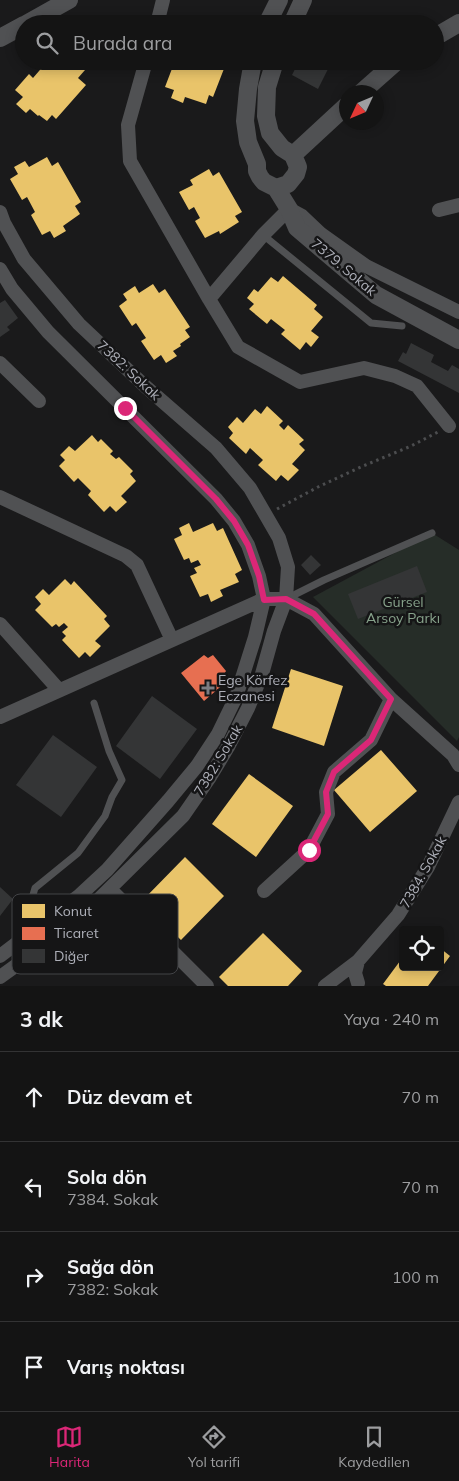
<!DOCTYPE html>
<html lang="tr">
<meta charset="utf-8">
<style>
:root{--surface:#141414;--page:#1d1d1d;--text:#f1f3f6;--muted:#9d9ea0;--line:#333334;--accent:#db2777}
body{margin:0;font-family:Mulish,sans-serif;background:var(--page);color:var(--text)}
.controls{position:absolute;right:15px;bottom:15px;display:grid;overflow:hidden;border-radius:5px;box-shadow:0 2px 12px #0003}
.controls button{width:45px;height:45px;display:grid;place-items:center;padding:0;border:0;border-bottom:1px solid var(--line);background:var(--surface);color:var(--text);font:25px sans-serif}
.compass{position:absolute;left:339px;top:85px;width:45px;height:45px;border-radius:50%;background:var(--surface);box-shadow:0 2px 12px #0003;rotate:226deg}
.stop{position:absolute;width:15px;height:15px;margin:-11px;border:4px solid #db2777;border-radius:50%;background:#fff}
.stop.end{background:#db2777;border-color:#fff;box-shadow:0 1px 5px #0008}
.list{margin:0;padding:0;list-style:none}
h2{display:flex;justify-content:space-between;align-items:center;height:65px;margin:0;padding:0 20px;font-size:21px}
h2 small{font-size:16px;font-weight:400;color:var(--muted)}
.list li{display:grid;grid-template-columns:32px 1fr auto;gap:15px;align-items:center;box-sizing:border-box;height:90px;padding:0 20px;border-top:1px solid var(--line)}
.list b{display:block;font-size:19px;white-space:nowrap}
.list p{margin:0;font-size:16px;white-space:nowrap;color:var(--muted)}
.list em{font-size:16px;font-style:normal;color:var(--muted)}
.icon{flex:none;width:28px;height:28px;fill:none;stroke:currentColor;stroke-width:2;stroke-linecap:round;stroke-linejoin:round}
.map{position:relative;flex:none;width:459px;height:986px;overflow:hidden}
.search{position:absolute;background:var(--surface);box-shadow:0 2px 12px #0003;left:15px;right:15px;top:15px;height:55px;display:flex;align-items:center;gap:12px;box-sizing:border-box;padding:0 18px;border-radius:28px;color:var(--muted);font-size:19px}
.sheet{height:425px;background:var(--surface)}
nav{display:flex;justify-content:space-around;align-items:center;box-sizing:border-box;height:70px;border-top:1px solid var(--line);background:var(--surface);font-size:14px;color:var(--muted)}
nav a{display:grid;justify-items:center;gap:2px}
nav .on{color:var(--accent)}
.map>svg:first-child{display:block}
.green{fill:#262d28}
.homes{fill:#e9c46a}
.shops{fill:#e76f51}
.building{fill:#343536}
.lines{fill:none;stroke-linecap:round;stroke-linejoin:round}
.path{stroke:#4c4d4f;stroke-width:3;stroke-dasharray:2.5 4;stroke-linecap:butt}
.service{stroke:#505153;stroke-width:7}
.minor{stroke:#505153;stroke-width:14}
.tertiary{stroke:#505153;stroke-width:18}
.route{stroke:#db2777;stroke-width:6}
.poi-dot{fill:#7a7c82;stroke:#151516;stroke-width:2}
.labels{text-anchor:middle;stroke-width:5;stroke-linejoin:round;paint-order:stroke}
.street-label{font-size:14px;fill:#aeb0b9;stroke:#151516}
.park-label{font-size:14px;fill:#87a28b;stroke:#151516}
.poi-label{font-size:14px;fill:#aeb0b9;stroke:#151516;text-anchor:start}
.key{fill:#151516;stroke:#434447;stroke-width:1}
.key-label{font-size:14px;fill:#aeb0b9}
</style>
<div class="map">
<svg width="459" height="986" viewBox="0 0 459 986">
<rect width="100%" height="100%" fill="#1a1a1b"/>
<path class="green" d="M432 533 459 550V737L457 741 313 597Z"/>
<path class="homes" d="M42 61H75L85 70 78 78 86 85 56 119 52 115 47 121 39 115 38 116 30 109 26 113 16 104 23 97 15 90 29 74 33 78 45 64Z
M181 61H227L213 97 209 95 206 104 185 97 183 103 171 98 174 90 165 87 173 66 178 68Z
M47 157 52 166 58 162 81 202 75 206 80 214 63 226 66 231 54 238 50 231 42 235 31 215 35 212 27 197 22 200 10 179 18 174 14 167 25 161 29 167Z
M209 169 213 176 219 172 242 212 235 216 239 222 220 234 219 231 205 238 195 221 200 218 194 207 189 210 179 192 193 185 190 180Z
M283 276 317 305 314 309 323 317 311 331 319 337 311 347 306 342 300 350 281 334 285 330 271 319 267 324 249 309 254 304 247 298 254 289 258 292 271 277 278 282Z
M153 284 159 293 165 289 190 327 185 330 190 337 180 344 181 346 173 351 177 356 166 363 161 355 154 360 141 341 146 338 136 323 132 326 119 306 127 300 123 294 135 286 139 293Z
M267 406 283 421 279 425 284 430 288 425 304 440 299 444 305 450 292 464 299 470 288 481 281 475 276 481 258 465 263 460 250 448 246 454 229 438 233 433 228 427 237 417 243 423 255 409 261 414Z
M92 435 98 442 101 439 113 451 110 454 116 459 119 457 133 471 130 474 136 481 121 496 127 502 116 512 110 506 104 512 88 495 91 491 78 478 74 482 59 466 65 460 60 455 69 446 75 451Z
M189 523 193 532 213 523 217 531 223 528 242 570 235 574 239 582 220 590 223 596 211 602 208 594 200 597 190 576 197 573 194 568 201 565 198 560 191 563 189 558 184 560 174 539 182 535 179 528Z
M65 579 71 585 74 581 107 616 104 619 110 626 95 641 101 646 90 657 85 652 79 658 62 640 66 636 62 632 68 627 64 623 59 627 56 624 52 627 35 610 41 604 35 597 43 589 49 595Z
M291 669 343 686 324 746 272 728Z
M381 750 417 791 370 832 334 790Z
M249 774 293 806 256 857 212 824Z
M185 857 224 896 181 940 141 902Z
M263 933 302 971 288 986H228L219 977Z
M440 948 450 956 428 986H386L383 984 403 957V967H440Z"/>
<path class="shops" d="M204 655 208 658 213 655 226 671 223 676 225 683 204 701 181 673Z"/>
<path class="building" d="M324 15 341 24H319Z
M299 61H332L318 89 292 75Z
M5 300 18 318 7 327 10 330 0 337V303Z
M411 343 434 355 431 362 448 371 452 365 459 369V393L398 361 403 352 406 354Z
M311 555 321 565 310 575 301 565Z
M417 566 427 592 358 619 348 594Z
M152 696 197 729 160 779 116 746Z
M53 735 97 767 61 817 16 785Z
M0 887 13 899 0 916Z"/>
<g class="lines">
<path class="path" d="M277 509 318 487 363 466 411 446 438 432"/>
<path class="service" d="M263 235 371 323 402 326
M286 599 324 580 432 533
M29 934 30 905 35 888 78 853 105 816 112 797 122 780 109 751 94 703"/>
<path class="minor" d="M157 24 163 0
M146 61 128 125 130 161 209 299 238 347 300 382 364 368 395 376 417 386 449 426
M439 210 459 205
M0 212 4 223 24 259 79 324 146 387 216 448 250 488 279 538 288 567 286 599 274 631 262 674 248 708 228 747 210 777 183 816 89 909 57 936 0 977
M0 269 12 289 48 332 216 499 234 521 248 545 259 576 264 599 255 637 236 697 218 734 197 766 168 801 107 870 80 895 0 956
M209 299 263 235 289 209 302 216 321 234 366 266 459 312
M0 363 39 401
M0 497 126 556 137 565 172 640
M0 624 59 690
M0 717 264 599H286L314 614 391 699 453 755 459 765
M110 889 207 986
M264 891 309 850 328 814 326 792 334 772 371 740 391 699
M358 983 355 973 358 961 398 915 428 867 459 802
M325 986 358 961"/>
<path class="tertiary" d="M26 24 69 0
M267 24 279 0
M292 24 303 0
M435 37 459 23
M0 38 24 25
M253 61 248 89 245 121 248 142 257 164V171L260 177 264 182 276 188 288 184 296 174 298 167 293 155 282 148 270 133 266 116 267 87 275 61
M362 92 397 61
M293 155 346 106
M276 188 289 209 297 228 376 295 459 340"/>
</g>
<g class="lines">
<path class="route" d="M125 408 216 499 234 521 248 545 259 576 264 600 286 599 314 614 391 699 371 740 334 772 326 792 328 814 309 850"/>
</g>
<path class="poi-dot" d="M205.5 680.5h5v5h5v5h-5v5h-5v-5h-5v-5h5z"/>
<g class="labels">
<g class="street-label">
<text transform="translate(344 267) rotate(40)" y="5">7379. Sokak</text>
<text transform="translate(129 370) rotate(43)" y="5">7382: Sokak</text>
<text transform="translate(218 760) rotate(-59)" y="5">7382: Sokak</text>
<text transform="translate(423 872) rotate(-61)" y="5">7384. Sokak</text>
</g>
<g class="park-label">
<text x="403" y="607">Gürsel<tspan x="403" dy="16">Arsoy Parkı</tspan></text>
</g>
<g class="poi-label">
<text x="218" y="685">Ege Körfez<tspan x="218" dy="16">Eczanesi</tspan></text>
</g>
</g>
<rect x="12" y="894" width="166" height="80" rx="8" class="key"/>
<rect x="22" y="904" width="23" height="14" fill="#e9c46a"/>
<rect x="22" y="927" width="23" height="13" fill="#e76f51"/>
<rect x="22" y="949" width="23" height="14" fill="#343536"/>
<g class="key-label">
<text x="54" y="916">Konut</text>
<text x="54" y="938">Ticaret</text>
<text x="54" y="961">Diğer</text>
</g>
</svg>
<div class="controls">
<button><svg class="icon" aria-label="locate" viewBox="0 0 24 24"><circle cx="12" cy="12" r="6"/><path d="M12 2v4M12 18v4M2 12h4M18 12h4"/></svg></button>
</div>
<svg class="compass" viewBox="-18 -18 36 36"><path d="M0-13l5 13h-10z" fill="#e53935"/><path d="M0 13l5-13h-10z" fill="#9d9ea0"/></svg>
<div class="stop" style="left:309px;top:850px"></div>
<div class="stop end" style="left:125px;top:408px"></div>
<div class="search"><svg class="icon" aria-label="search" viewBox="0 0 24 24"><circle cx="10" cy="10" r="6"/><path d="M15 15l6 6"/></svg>Burada ara</div>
</div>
<section class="sheet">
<h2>3 dk<small>Yaya · 240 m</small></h2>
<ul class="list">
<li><svg class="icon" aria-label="ahead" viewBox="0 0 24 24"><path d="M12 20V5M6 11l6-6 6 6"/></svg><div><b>Düz devam et</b></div><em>70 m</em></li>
<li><svg class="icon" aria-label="left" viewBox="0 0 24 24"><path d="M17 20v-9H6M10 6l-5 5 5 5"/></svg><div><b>Sola dön</b><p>7384. Sokak</p></div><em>70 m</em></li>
<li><svg class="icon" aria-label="right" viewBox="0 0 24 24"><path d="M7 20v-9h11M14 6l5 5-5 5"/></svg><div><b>Sağa dön</b><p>7382: Sokak</p></div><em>100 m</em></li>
<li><svg class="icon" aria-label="arrive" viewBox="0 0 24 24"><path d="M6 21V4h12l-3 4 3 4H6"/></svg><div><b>Varış noktası</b></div></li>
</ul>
</section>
<nav>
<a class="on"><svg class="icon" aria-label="map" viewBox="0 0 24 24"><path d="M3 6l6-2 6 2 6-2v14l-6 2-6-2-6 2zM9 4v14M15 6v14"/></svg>Harita</a>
<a><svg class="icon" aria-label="directions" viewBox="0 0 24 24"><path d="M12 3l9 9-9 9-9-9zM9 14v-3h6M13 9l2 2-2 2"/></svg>Yol tarifi</a>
<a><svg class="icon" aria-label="saved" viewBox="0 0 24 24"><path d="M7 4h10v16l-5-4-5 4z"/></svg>Kaydedilen</a>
</nav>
